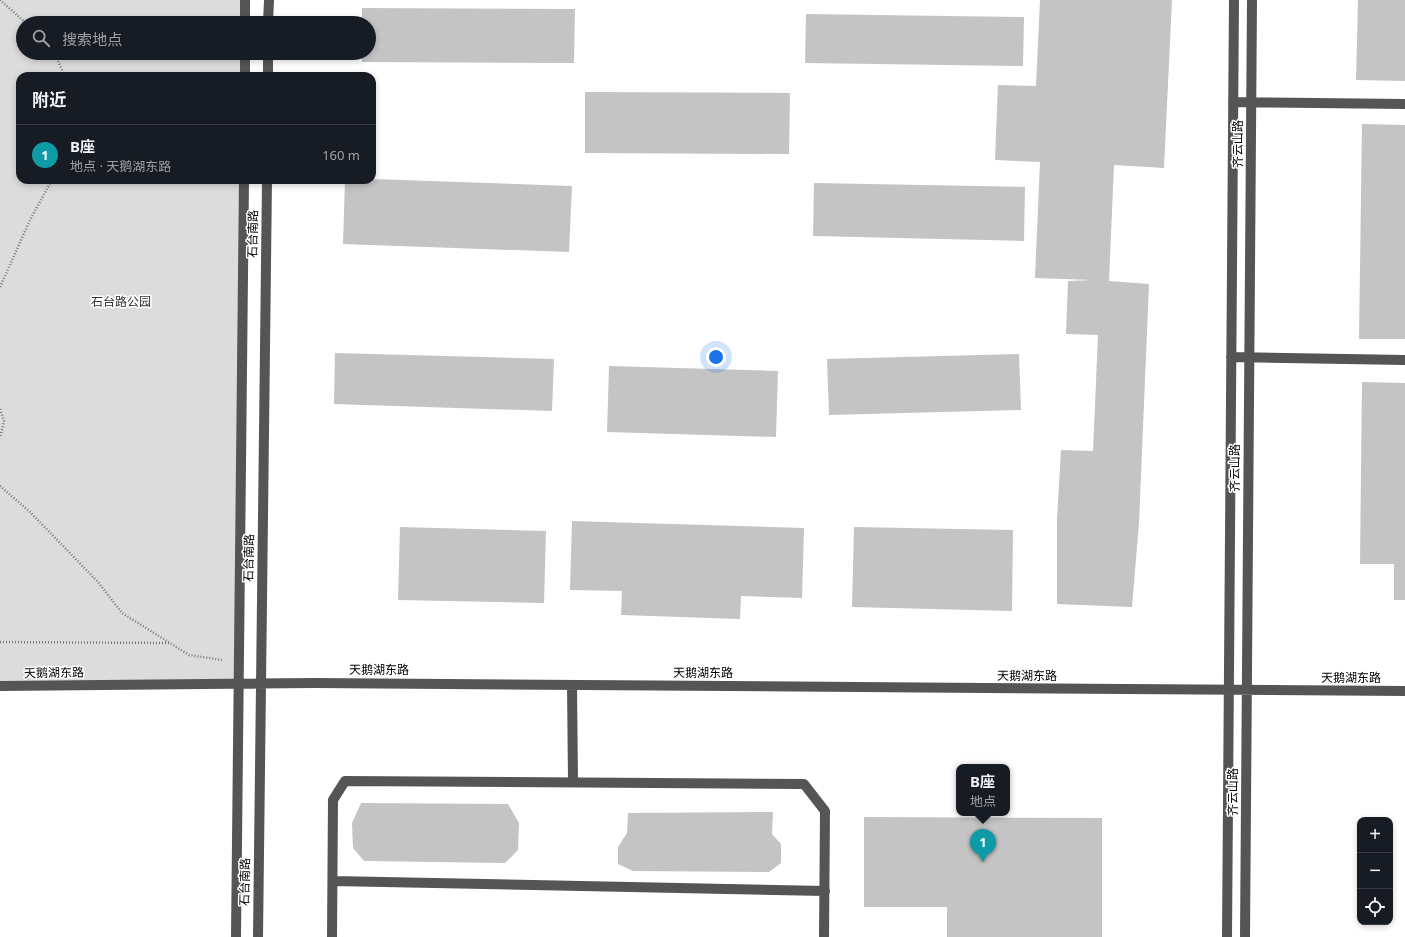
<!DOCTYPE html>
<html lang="zh">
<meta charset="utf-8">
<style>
:root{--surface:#171b24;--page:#20242c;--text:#f1f3f6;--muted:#9ea1a6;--line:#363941;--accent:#db2777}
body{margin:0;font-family:"Noto Sans","Noto Sans SC",sans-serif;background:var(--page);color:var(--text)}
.controls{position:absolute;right:12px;bottom:12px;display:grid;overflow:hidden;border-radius:8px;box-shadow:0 2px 6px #0003}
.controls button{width:36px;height:36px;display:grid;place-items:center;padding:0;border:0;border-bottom:1px solid var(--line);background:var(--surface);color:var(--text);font:20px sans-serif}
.you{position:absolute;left:716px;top:357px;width:14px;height:14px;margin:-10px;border:3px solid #fff;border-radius:50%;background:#1a73e8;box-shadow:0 0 0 6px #1a73e833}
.badge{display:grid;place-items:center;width:26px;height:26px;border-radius:50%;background:var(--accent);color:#fff;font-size:13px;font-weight:700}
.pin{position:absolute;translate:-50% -33px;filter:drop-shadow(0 1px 2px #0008)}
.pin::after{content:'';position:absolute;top:21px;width:14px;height:12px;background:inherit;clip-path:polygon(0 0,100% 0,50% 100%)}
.popup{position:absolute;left:956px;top:764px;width:54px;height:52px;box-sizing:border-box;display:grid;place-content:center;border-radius:8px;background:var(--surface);filter:drop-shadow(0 1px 3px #0005);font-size:13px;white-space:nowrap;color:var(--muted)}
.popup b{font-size:15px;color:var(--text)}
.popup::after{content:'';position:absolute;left:50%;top:100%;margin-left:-8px;border:8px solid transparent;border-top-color:var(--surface)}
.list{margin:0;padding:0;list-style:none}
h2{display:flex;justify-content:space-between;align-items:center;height:52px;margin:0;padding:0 16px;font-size:17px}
h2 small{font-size:13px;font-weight:400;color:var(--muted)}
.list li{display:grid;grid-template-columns:26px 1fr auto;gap:12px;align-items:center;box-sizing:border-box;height:60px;padding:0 16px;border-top:1px solid var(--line)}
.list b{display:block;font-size:15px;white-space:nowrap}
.list p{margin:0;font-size:13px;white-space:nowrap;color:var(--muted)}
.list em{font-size:13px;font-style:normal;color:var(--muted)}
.icon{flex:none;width:22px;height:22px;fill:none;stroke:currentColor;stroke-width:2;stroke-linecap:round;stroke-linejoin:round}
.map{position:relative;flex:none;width:1405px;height:937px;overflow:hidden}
.search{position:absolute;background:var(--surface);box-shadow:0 2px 6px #0003;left:16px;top:16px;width:360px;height:44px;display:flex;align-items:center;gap:10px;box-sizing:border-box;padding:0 14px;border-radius:22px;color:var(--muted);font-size:15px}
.panel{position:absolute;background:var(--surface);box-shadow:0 2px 6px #0003;left:16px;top:72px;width:360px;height:112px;border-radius:12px}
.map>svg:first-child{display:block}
.green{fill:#dcdcdc}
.building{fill:#c4c4c4}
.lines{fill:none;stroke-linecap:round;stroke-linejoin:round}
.path{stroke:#777;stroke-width:2.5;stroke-dasharray:1 2;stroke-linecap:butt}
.minor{stroke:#555;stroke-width:10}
.labels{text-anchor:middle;stroke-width:3;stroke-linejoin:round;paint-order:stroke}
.street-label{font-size:12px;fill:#000;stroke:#fff}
.park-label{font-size:12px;fill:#333;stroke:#fff}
</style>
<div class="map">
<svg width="1405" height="937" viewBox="0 0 1405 937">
<rect width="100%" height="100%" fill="#fff"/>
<path class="green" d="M0 0H245V23H23V53H245V76H20V180H244L239 684 0 686Z"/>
<path class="building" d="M1040 0H1172L1164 168 1114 165 1109 281 1149 284 1139 523 1132 607 1057 604V519L1061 450 1093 451 1098 335 1066 334 1068 281 1093 280 1035 278 1040 162 995 160 998 85 1036 86Z
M1358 0H1405V81L1356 80Z
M362 8 575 9 574 63 362 62V53H369V23H362Z
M806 14 1024 17 1023 66 805 63Z
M585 92 790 93 789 154 585 153Z
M1362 124 1405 125V339H1359Z
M372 179 572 186 569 252 343 244 345 180H372Z
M814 183 1025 187 1024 241 813 236Z
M335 353 554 359 552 411 334 404Z
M1019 354 1021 410 829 415 827 359Z
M609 366 778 371 776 437 607 432Z
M1362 382 1405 383V600H1394V564H1360Z
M572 521 804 528 802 598 741 596 740 619 621 615 622 591 570 590Z
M400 527 546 531 544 603 398 600Z
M854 527 1013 530 1012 611 852 607Z
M361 803 508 804 519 823 518 850 505 863 364 861 353 848 352 823Z
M773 812 772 834 781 844V863L769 872 633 871 618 864V847L627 833 628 813Z
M864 817 1102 818V937H947V907H864Z"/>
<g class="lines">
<path class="path" d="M0 0 26 23
M54 53 65 76
M0 287 31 218 52 180
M0 409 4 421 0 438
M0 486 30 512 98 582 122 613 170 643
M0 642 170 643 189 655 222 660"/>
<path class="minor" d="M245 23V0
M268 23 269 0
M245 76V53
M268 76V53
M1233 102 1405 104
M1231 357 1405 360
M572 685 573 781
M0 686 315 683 1405 691
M333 881 825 891
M236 937 244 180
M258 937 267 180
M332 937 333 800 345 781 804 784 825 811 824 937
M1227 937 1234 0
M1245 937 1252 0"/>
</g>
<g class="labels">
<g class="street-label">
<text transform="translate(1238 144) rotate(-90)" y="4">齐云山路</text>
<text transform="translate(253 234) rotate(-89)" y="4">石台南路</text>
<text transform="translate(1235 468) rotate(-90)" y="4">齐云山路</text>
<text transform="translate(249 558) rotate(-89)" y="4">石台南路</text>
<text x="379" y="674">天鹅湖东路</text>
<text transform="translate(54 673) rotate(-1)" y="4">天鹅湖东路</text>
<text x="703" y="677">天鹅湖东路</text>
<text x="1027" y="680">天鹅湖东路</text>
<text x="1351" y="682">天鹅湖东路</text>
<text transform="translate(1233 792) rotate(-90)" y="4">齐云山路</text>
<text transform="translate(245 882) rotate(-89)" y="4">石台南路</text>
</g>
<g class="park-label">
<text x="121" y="306">石台路公园</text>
</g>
</g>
</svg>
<div class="controls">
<button>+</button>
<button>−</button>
<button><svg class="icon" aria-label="locate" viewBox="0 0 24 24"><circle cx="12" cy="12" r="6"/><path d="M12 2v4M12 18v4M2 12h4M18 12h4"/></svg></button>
</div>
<div class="you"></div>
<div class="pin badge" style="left:983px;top:862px;background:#0f9aa8">1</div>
<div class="popup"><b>B座</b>地点</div>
<div class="search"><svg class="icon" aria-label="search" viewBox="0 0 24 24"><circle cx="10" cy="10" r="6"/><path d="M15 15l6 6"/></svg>搜索地点</div>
<section class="panel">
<h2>附近<small></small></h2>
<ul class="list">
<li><span class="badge" style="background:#0f9aa8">1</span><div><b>B座</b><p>地点 · 天鹅湖东路</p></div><em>160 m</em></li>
</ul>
</section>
</div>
